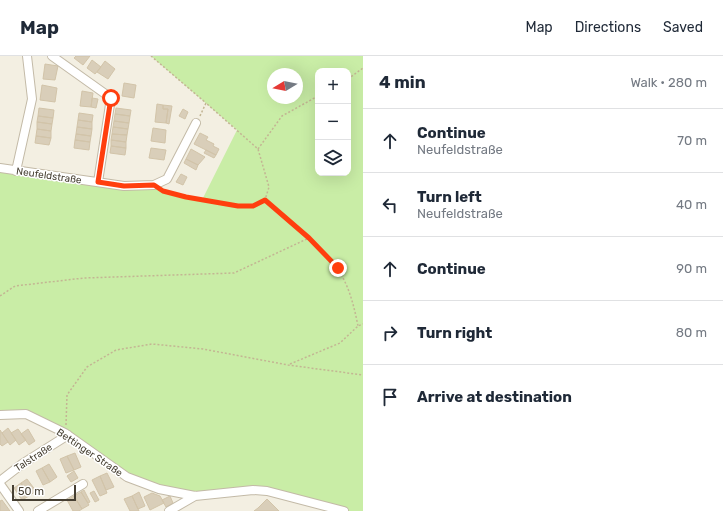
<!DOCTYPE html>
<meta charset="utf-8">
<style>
:root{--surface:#fff;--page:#f6f6f7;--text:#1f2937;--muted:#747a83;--line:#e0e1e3}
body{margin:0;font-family:Rubik,sans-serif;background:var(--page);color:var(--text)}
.controls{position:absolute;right:12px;top:12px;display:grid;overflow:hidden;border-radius:8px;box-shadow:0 4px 16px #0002}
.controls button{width:36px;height:36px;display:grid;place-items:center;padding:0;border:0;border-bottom:1px solid var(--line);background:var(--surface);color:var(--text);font:20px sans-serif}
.compass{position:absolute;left:267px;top:12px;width:36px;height:36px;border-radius:50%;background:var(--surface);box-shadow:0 4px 16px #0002;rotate:260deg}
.scale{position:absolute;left:12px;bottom:10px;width:64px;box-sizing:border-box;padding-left:4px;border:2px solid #463f32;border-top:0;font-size:11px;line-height:14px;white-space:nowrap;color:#463f32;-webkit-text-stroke:3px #fff;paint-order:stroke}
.stop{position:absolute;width:12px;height:12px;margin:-9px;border:3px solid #ff3e0e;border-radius:50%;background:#fff}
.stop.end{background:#ff3e0e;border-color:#fff;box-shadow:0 1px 4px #0008}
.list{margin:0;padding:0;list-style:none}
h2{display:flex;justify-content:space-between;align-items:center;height:52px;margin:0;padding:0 16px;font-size:17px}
h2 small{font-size:13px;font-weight:400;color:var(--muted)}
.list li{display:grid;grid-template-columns:26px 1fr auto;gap:12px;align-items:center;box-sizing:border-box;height:64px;padding:0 16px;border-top:1px solid var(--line)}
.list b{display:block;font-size:15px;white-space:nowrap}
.list p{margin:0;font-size:13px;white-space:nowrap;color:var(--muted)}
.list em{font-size:13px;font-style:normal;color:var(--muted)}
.icon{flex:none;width:22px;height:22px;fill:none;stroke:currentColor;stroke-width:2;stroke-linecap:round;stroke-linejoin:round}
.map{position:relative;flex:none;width:363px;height:455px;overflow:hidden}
header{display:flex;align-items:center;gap:24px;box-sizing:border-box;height:56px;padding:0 20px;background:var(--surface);border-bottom:1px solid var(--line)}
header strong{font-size:19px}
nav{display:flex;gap:22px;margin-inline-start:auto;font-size:14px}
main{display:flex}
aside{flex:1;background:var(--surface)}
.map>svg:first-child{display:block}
.green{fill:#c9eda6;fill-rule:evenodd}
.building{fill:#d9ceb9;stroke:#d2c4a9}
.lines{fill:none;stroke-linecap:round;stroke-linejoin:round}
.minor-casing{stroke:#c3baa7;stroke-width:10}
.path{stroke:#c3b593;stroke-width:1.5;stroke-dasharray:2 2;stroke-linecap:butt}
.minor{stroke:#fff;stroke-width:8}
.route{stroke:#ff3e0e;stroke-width:5}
.labels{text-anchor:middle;stroke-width:3;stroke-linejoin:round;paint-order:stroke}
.street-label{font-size:10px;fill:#463f32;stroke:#fff}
</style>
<header>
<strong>Map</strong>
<nav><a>Map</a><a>Directions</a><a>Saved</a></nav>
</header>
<main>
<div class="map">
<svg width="363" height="455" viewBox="0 0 363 455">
<rect width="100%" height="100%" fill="#f3efe2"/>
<path class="green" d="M151 0H363V455H344L267 435 195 440 127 421 26 358 0 359V112L154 129 163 135 202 144 237 74ZM318 15H348V117H318ZM273 18H297V42H273Z"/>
<path class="building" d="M76 0H90L83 9 74 2Z
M92 4 101 11 95 18 87 12Z
M105 5 115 13 108 23 97 16Z
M45 8 58 10 55 24 43 23Z
M124 27 136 29 134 42 122 40Z
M42 29 57 32 55 46 40 44Z
M82 35 93 37 91 51 80 50Z
M92 42 98 43 96 52 91 51Z
M157 48 163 49V53H168L166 67 155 66Z
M163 49 172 50 169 68 166 67 168 53H163Z
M39 52 54 54 53 62 38 60Z
M116 52 131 54 130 60 115 58Z
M183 53 188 56 185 63 179 60Z
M79 57 93 59 92 66 78 64Z
M115 58 130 60 129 67 114 65Z
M38 60 53 62 52 68 37 66Z
M78 64 92 66V73L77 71Z
M114 65 129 67 128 73 113 71Z
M37 66 52 68 51 75 37 73Z
M77 71 92 73 91 80 76 78Z
M113 71 128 73 127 79 112 78Z
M153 72 166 74 165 87 151 85Z
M37 73 51 75V82L36 80Z
M200 77 208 81 206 84 214 88 213 90 219 93 216 99 194 88Z
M76 78 91 80 90 86 75 84Z
M112 78 127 79 126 86 111 84Z
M36 80 51 82 49 89 35 87Z
M75 84 90 86 89 94 74 92Z
M111 84 126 86V92L111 90Z
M111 90 126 92 125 99 110 97Z
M151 92 166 94 164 104 149 102Z
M191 93 205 101 198 109 186 103Z
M206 94 216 99 214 102 204 97Z
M186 103 198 109 196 114 184 107Z
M181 118 187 121 183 129 176 126Z
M8 372 16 384 10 389 2 377Z
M18 373 26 384 19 389 11 377Z
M28 373 35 385 29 389 21 378Z
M0 374 8 386 2 390 0 388Z
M75 397 81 411 74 414 67 400Z
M67 400 74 414 66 417 60 403Z
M49 408 57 421 50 426 42 412Z
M42 412 50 426 43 429 36 415Z
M74 415 78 422 71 426 67 420Z
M107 417 114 431 106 434 100 420Z
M100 420 107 437 100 440 92 424Z
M27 423 36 435 29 440 21 427Z
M21 427 29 440 22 444 14 432Z
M84 434 90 446 88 447 81 436Z
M94 435 99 444 95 446 90 437Z
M81 436 89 449 82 453 74 440Z
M139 436 145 450 138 453 132 440Z
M152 437 160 440 164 447 150 454 144 441Z
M74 440 82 453 79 455H73L67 444Z
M132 440 138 453 139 455H130L124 443Z
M170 440 173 447 166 451 162 444Z
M267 443 279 455H254L258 452Z
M2 444 10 455H0V445Z"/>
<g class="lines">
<g class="minor-casing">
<path id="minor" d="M52 0 111 42 98 126
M0 112 124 130 154 129 167 123 196 67
M16 115 32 43 27 0
M0 359 26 358 65 377 127 421 159 433 195 440 253 434 267 435 344 455
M0 425 22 408 68 379
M0 428 19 455
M38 455 83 428
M169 455 195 440"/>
</g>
<path class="path" d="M151 0 206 47
M348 23 363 12
M200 60 206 47 258 93 269 131 265 144C289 165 318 186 337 212 349 229 354 250 358 270
M258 93 282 60 318 40
M163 135C180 141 235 153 253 150 256 149 261 146 264 144
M0 240 15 230 84 222 234 217 309 182
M290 308 340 287 358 270 363 268
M66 369 67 339 87 311 116 294 152 288 203 293 288 309 363 319"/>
<use href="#minor" class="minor"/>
</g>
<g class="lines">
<path class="route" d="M111 42 98 126 124 130 154 129 163 135 186 141 238 150H253L265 144 309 182 338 212"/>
</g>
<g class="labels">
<g class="street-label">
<text transform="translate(49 119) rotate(8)" y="4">Neufeldstraße</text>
<text transform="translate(90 396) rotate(34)" y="4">Bettinger Straße</text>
<text transform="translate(33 401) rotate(-33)" y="4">Talstraße</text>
</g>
</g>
</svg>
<div class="controls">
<button>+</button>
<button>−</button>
<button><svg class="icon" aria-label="layers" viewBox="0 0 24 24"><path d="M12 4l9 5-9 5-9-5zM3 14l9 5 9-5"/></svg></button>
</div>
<svg class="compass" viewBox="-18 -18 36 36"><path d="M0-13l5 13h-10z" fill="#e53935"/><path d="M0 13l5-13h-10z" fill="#747a83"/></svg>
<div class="scale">50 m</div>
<div class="stop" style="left:111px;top:42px"></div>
<div class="stop end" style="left:338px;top:212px"></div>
</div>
<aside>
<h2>4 min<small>Walk · 280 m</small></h2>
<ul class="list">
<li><svg class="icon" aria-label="ahead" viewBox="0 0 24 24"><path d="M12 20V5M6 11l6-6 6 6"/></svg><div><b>Continue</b><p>Neufeldstraße</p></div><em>70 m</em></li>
<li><svg class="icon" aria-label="left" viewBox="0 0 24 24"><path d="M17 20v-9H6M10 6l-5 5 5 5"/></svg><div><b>Turn left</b><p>Neufeldstraße</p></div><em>40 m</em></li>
<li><svg class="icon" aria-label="ahead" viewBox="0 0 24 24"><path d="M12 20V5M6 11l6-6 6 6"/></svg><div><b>Continue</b></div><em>90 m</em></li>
<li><svg class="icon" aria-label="right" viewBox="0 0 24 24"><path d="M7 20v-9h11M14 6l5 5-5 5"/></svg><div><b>Turn right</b></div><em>80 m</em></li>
<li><svg class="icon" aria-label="arrive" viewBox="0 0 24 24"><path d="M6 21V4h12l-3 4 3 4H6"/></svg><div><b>Arrive at destination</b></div></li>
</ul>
</aside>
</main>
